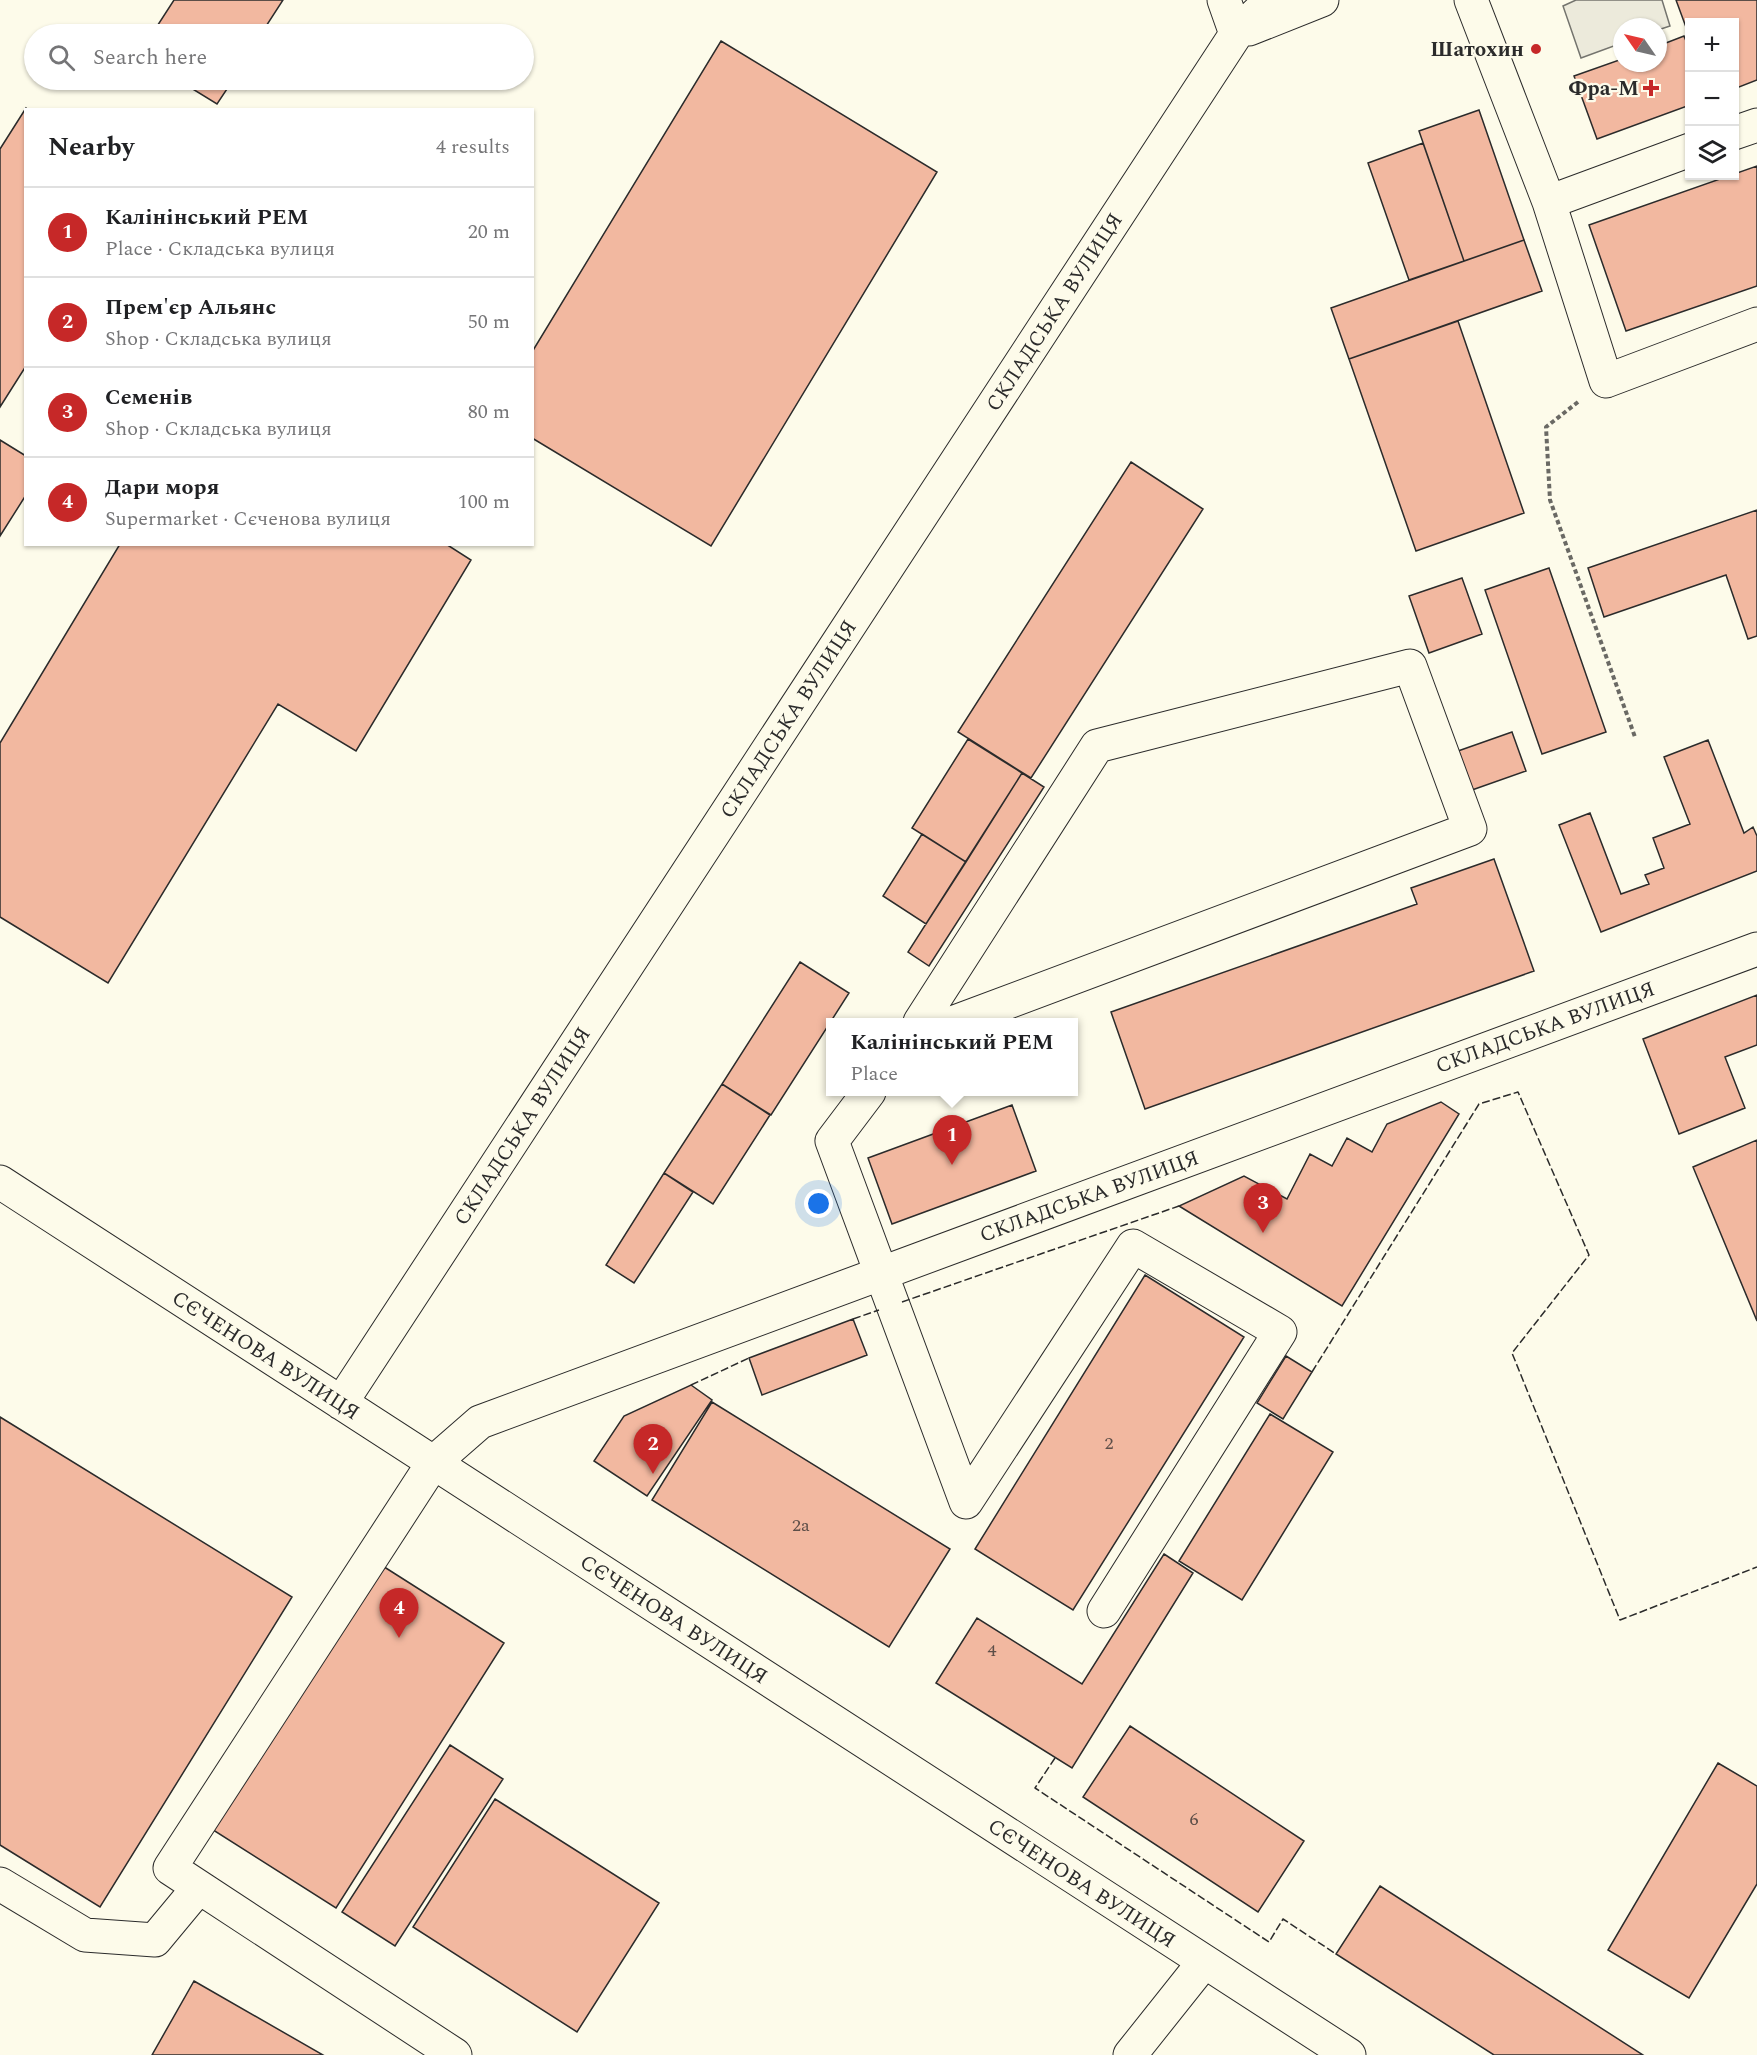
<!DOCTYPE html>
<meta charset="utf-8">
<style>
:root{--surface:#fff;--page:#f6f6f6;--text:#202124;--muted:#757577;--line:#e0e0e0;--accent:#c62828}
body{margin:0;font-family:Spectral,serif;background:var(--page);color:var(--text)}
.controls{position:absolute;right:18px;top:18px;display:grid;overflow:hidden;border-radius:0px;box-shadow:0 2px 4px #0004}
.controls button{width:54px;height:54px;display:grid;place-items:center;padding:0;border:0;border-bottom:2px solid var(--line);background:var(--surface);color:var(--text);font:30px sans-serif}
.compass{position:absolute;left:1613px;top:18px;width:54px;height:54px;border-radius:50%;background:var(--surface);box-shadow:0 2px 4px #0004;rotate:304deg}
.you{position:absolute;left:819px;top:1204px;width:21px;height:21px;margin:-15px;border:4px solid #fff;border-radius:50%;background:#1a73e8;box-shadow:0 0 0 9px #1a73e833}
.badge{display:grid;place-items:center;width:39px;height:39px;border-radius:50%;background:var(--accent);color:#fff;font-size:20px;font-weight:700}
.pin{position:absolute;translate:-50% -50px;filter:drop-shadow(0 2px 3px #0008)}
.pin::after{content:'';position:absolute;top:32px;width:21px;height:18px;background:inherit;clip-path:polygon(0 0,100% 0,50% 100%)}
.popup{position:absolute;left:826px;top:1018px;width:252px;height:78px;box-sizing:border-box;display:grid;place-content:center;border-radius:0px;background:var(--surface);filter:drop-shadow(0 2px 4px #0005);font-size:20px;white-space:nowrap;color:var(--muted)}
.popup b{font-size:22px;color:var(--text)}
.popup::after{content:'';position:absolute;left:50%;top:100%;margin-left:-12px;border:12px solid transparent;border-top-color:var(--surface)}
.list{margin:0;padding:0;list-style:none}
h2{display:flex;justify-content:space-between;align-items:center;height:78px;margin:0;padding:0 24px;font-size:26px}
h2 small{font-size:20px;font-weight:400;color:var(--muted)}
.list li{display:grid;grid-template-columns:39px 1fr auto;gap:18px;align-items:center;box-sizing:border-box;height:90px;padding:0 24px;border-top:2px solid var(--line)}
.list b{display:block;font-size:22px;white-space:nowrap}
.list p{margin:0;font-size:20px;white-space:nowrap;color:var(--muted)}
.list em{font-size:20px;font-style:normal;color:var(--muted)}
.icon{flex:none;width:33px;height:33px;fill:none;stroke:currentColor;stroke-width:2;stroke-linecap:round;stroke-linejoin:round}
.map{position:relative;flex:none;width:1757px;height:2055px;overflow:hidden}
.search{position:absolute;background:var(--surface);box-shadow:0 2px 4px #0004;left:24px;top:24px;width:510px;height:66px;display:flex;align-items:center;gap:15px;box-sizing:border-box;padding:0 21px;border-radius:33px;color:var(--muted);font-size:22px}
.panel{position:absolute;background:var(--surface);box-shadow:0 2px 4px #0004;left:24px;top:108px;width:510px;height:438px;border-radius:0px}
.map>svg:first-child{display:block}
.parking{fill:#eceadb;stroke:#74746e;stroke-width:1.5}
.building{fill:#f2b8a0;stroke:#2b2b2b;stroke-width:1.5}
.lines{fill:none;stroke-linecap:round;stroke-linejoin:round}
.minor-casing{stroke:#2b2b2b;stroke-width:35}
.path{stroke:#6a6964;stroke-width:4;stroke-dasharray:4.5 3;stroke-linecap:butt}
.minor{stroke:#fdfbea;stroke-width:33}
.fence{stroke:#2b2b2b;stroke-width:1.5;stroke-dasharray:8 3;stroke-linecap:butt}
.poi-dot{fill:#c62828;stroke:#fdfbea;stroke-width:2}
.labels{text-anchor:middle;stroke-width:4.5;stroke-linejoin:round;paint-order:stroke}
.number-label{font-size:18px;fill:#5d4e48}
.poi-label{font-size:21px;font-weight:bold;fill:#2b2b2b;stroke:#fdfbea;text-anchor:end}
.street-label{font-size:21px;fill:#2b2b2b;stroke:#fdfbea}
</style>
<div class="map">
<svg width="1757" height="2055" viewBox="0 0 1757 2055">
<rect width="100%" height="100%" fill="#fdfbea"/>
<path class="parking" d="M1576 0H1662L1670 26 1658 30V27H1622V43L1581 58 1563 6Z"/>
<path class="building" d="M174 0H283L261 34H152Z
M1676 0H1757V80L1734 89V22H1690V38Z
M1684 36 1690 51V105L1597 139 1574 76 1622 59V63H1658V46Z
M721 41 937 172 711 546 532 438V352Z
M178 80H233L217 104Z
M26 108 28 110H26V366L0 407V149Z
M1479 110 1524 240 1464 261 1419 131Z
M1423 143 1464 261 1409 280 1368 163Z
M1757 166V286L1626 331 1589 225Z
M1524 240 1542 291 1349 359 1331 308Z
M1458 321 1524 513 1416 551 1349 359Z
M0 440 26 456V495L0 536Z
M1131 462 1203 509 1031 778 958 732Z
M1757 510V636L1748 639 1726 575 1604 617 1588 568Z
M120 544H446L471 560 356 751 278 704 108 983 0 917V743Z
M1549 568 1606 732 1542 754 1485 590Z
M1462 578 1482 634 1429 653 1409 596Z
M1512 732 1526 771 1472 790 1458 751Z
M968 739 1022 773 966 862 912 828Z
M1708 740 1744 833 1753 827 1757 836V871L1601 932 1559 825 1590 813 1621 894 1649 884 1645 875 1664 868 1653 838 1690 824 1664 757Z
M1022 773 1044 787 929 966 908 952Z
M922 834 966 862 926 924 883 896Z
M1494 859 1534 971 1145 1109 1111 1012 1417 904 1411 888Z
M800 962 849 993 771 1115 722 1084Z
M1757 995V1045L1725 1057 1745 1108 1679 1134 1643 1039Z
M722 1084 770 1115 713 1204 664 1173Z
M1441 1102 1459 1114 1342 1306 1179 1206 1244 1176 1287 1199 1310 1154 1332 1166 1347 1138 1372 1152 1387 1124Z
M1012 1105 1036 1171 892 1224 868 1158Z
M1757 1140V1321L1693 1167Z
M664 1173 693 1192 634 1283 606 1265Z
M1145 1275 1244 1337 1073 1610 975 1549Z
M853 1319 867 1355 762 1395 749 1358Z
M1286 1356 1312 1372 1283 1419 1257 1403Z
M691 1385 712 1400 647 1496 594 1461 624 1416Z
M712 1402 950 1549 889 1647 652 1500Z
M1270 1414 1333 1452 1242 1600 1179 1561Z
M0 1417 292 1597 100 1907 0 1845Z
M1164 1554 1193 1573 1072 1768 936 1683 977 1618 1082 1684Z
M378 1563 504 1643 336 1908 210 1828Z
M1130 1726 1304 1841 1258 1912 1083 1797Z
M450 1745 503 1779 395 1946 342 1912Z
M1718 1763 1757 1786V1884L1689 1998 1608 1950Z
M495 1799 659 1903 577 2032 413 1927Z
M1380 1886 1643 2055H1494L1336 1954Z
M194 1981 323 2055H152Z"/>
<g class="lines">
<g class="minor-casing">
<path id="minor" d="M1224 0 1236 34
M1471 0 1549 202 1606 381 1757 324
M1249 29 1322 0
M1734 133 1757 125
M1549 202 1690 150
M920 1022 1097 746 1410 666 1470 829 955 1022
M869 1092 832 1141 966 1502 1133 1246 1280 1332 1104 1611
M0 1182 1349 2055
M341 1403 1236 34 1271 0
M0 1884 85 1935 155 1940 199 1887
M455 2055 170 1868 433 1463 480 1422 1757 949
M1130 2055 1204 1962"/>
</g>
<path class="path" d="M1578 402 1546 427 1550 500 1635 737"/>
<use href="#minor" class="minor"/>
<path class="fence" d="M902 1302 1179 1206
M853 1319 879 1310
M1312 1372 1479 1104 1518 1092 1589 1255 1512 1353 1620 1620 1757 1567
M691 1385 749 1358
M1055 1758 1035 1788 1269 1942 1283 1919 1336 1954"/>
</g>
<g class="poi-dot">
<circle cx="1536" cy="49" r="6"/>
<path d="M1648 79h6v6h6v6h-6v6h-6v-6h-6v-6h6z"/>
</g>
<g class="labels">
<g class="number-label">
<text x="1109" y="1449">2</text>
<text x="801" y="1531">2а</text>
<text x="992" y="1656">4</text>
<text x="1194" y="1825">6</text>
</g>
<g class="poi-label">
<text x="1524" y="56">Шатохин</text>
<text x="1639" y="95">Фра-М</text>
</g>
<g class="street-label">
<text transform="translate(1054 312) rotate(-57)" y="7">СКЛАДСЬКА ВУЛИЦЯ</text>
<text transform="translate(788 719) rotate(-57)" y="7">СКЛАДСЬКА ВУЛИЦЯ</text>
<text transform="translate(1545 1027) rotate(-20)" y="7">СКЛАДСЬКА ВУЛИЦЯ</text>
<text transform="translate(522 1126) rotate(-57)" y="7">СКЛАДСЬКА ВУЛИЦЯ</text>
<text transform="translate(1089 1196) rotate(-20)" y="7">СКЛАДСЬКА ВУЛИЦЯ</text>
<text transform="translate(266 1355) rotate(33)" y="7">СЄЧЕНОВА ВУЛИЦЯ</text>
<text transform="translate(674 1619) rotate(33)" y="7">СЄЧЕНОВА ВУЛИЦЯ</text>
<text transform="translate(1082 1883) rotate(33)" y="7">СЄЧЕНОВА ВУЛИЦЯ</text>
</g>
</g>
</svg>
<div class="controls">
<button>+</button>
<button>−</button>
<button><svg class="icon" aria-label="layers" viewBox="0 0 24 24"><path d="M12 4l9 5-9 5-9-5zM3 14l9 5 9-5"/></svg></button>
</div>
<svg class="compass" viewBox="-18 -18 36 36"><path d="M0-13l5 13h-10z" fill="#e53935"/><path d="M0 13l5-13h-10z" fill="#757577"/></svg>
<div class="you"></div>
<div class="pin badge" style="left:952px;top:1165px">1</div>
<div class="popup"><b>Калінінський РЕМ</b>Place</div>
<div class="pin badge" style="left:653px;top:1474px">2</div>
<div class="pin badge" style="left:1263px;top:1233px">3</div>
<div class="pin badge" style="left:399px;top:1638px">4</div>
<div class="search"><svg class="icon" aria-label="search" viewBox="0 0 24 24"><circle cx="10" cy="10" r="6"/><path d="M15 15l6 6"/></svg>Search here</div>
<section class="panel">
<h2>Nearby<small>4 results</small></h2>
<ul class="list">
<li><span class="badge">1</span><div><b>Калінінський РЕМ</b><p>Place · Складська вулиця</p></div><em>20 m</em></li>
<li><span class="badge">2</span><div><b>Прем'єр Альянс</b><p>Shop · Складська вулиця</p></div><em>50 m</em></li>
<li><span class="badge">3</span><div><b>Семенів</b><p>Shop · Складська вулиця</p></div><em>80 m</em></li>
<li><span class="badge">4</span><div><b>Дари моря</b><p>Supermarket · Сєченова вулиця</p></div><em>100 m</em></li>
</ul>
</section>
</div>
